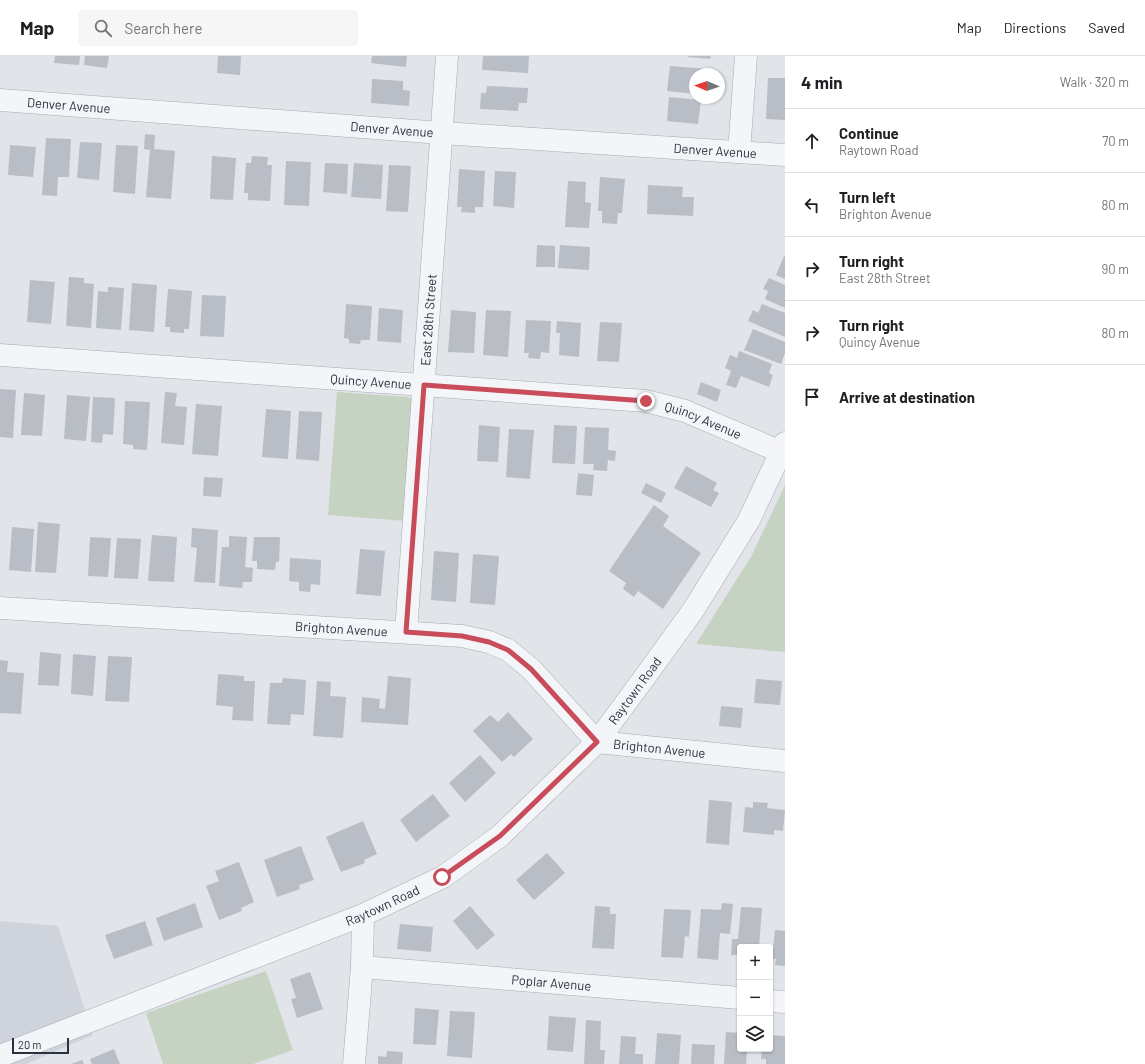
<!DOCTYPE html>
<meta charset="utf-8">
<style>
:root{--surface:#fff;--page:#f6f6f6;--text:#202124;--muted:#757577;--line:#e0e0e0}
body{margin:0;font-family:Barlow,sans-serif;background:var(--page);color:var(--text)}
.controls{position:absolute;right:12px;bottom:12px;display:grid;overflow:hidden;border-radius:4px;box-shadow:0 1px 3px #0004}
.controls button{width:36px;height:36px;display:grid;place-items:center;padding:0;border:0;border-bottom:1px solid var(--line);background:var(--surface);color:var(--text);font:20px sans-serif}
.compass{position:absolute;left:689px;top:12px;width:36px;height:36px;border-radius:50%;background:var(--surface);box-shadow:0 1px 3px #0004;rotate:272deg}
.scale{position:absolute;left:12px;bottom:10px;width:57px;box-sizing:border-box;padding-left:4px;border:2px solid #2a3140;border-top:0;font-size:11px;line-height:14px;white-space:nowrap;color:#2a3140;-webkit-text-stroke:3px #f1f3f7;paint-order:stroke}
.stop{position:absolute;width:12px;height:12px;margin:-9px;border:3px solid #c84c59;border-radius:50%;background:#fff}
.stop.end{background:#c84c59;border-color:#fff;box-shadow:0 1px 4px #0008}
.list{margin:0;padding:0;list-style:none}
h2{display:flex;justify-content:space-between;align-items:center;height:52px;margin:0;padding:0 16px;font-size:17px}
h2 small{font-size:13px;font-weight:400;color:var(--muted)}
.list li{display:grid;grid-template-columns:26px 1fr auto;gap:12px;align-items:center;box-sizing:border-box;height:64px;padding:0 16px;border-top:1px solid var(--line)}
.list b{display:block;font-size:15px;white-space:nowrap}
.list p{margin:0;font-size:13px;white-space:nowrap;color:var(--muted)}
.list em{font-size:13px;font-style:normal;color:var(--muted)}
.icon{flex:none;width:22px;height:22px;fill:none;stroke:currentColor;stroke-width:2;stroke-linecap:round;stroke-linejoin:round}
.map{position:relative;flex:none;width:785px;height:1008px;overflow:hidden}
header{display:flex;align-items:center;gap:24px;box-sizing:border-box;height:56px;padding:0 20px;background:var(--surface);border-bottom:1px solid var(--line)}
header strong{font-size:19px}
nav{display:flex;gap:22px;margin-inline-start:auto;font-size:14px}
.search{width:280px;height:36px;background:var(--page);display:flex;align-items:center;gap:10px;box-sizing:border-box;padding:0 14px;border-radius:4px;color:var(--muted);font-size:15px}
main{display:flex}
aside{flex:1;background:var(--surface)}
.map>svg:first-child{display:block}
.built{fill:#cfd3db}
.green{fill:#c6d3c3}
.building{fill:#b9bdc6}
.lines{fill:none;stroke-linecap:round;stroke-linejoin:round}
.minor-casing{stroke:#a6abb3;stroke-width:23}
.minor{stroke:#f4f5f8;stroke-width:22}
.route{stroke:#c84c59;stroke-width:5}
.labels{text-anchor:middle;stroke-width:4;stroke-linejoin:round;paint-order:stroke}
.street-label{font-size:13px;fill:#2a3140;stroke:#f1f3f7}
</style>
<header>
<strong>Map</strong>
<div class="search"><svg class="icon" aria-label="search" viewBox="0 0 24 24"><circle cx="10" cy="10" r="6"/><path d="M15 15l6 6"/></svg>Search here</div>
<nav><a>Map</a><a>Directions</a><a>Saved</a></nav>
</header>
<main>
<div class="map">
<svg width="785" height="1008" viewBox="0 0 785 1008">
<rect width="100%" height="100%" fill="#e1e4e9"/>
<path class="built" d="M0 865 58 870 93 979 26 1008H0Z"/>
<path class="green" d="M337 336 407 341 412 343 406 465 328 459Z
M785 429V596L696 588 752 499Z
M266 915 293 994 253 1008H163L146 957Z"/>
<path class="building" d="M55 0H80L79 9 54 7Z
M85 0H109L107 12 84 9Z
M218 0H241L240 19 217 17Z
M372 0H407L406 11 371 7Z
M483 0H529L528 17 482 14Z
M688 0H711L710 3 688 1Z
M670 10 709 13V18H695V38L667 35Z
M768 22H785V64L766 63Z
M372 23 403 25V34L410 35 409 50 371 47Z
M487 30 528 32 527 47H519L518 55 480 53 481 37H486Z
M669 41 701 44 698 68 667 65Z
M145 78 155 79 154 93 175 95 171 143 146 141 150 94 144 93Z
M46 82 71 83 69 121H58L57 140 42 139Z
M80 86 102 87 99 124 77 122Z
M10 89 36 91 33 121 8 119Z
M116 89 138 90 135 138 113 136Z
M212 100 236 102 233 144 210 143Z
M252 100 268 101 267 109H272L270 145 248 144V137H244L246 107H251Z
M286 105 311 106 309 150 284 149Z
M325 107 348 108 347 138 323 136Z
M354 107 383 109 381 143 351 141Z
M389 109 411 110 408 156 386 155Z
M459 113 485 115 483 151H475V157L461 156 462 151H457Z
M495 115 516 116 514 152 493 150Z
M600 121 625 123 622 157H618L617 168 602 167V155H598Z
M568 125 586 126 585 146 591 147 589 172 565 171Z
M648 129 683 131 682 141H694L693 160 647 158Z
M537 189 555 190V211H536Z
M560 189 590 191 589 214 558 212Z
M784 200 785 201V223L776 219Z
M69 221 84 222V227L94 228 91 272 66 270Z
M769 222 785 229V252L765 243 768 235 763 233Z
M30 224 55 226 51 268 27 266Z
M132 227 157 229 154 276 129 274Z
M108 231 124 232 121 274 96 272 98 235 108 236Z
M168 233 192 235 189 273H184V277L170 276V271H165Z
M202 239 226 240 224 281 200 280Z
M346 248 372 250 370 284H361L360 288 349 287V283L344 282Z
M762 248 785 257V281L748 265 753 254 758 257Z
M379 252 403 254 401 287 377 285Z
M451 254 476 256 474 297 448 296Z
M486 254 511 255 508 301 483 299Z
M526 264 551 265 549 297 541 296 540 303 528 302 529 297H524Z
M557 265 581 267 579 301 559 299 560 277H556Z
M600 266 622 267 619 306 597 305Z
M753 273 785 286V297L781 308 744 294Z
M739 295 772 308 769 317 773 319 769 331 741 320 736 332 726 329 731 315 725 312 730 299 737 302Z
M701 326 721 334 717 346 697 338Z
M0 333 16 334 13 382 0 381Z
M165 336 177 337 175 350 187 351 184 389 161 387Z
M24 337 45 339 42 380 21 379Z
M67 339 90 341 86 385 64 383Z
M93 341 115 342 113 379 103 378 102 387 91 386Z
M125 345 150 346 147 394 133 393V389L123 388Z
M196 348 222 350 218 400 192 398Z
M266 353 291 355 288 403 262 401Z
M299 355 322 356 319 405 296 403Z
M479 369 500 371 498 406 477 405Z
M554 369 577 370 575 408 552 407Z
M585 371 609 372 608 394 616 395 615 405 608 404 607 415 593 414 594 408H583Z
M509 373 534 374 530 423 506 421Z
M686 410 717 427 713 434 719 437 711 451 674 432Z
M578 417 594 419 592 440 576 439Z
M204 421 223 422 221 441 203 440Z
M646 427 666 437 661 447 641 437Z
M654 449 669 460 663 470 701 497 663 553 638 535 634 541 623 533 626 527 609 515Z
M38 466 60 468 56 517 35 516Z
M12 471 34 473 31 516 9 514Z
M192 472 218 474 215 527 194 526 197 492 191 491Z
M152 479 177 481 174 526 148 525Z
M229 480 247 481 245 511 253 512 252 526H243L242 532 219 530 222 491H229Z
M90 481 111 482 108 521 88 520Z
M254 481H280L279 506H276L275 514 257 513V505H252Z
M117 482 141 483 138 523 114 522Z
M360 493 385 495 381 540 356 538Z
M434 495 459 497 456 546 431 544Z
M473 498 499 500 495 549 470 547Z
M290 502 321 504 320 529 311 528 310 536 299 535V526L289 525Z
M40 596 61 598 59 630 38 629Z
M73 598 96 600 93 640 71 638Z
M108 600 132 601 129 646 105 645Z
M0 604 8 605 7 616 24 617 21 658 0 657Z
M218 618 244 620V625H255L253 665 232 664 233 651 216 649Z
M388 620 411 622 408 669 361 666 362 641 380 643 379 652 385 653Z
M283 622 306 624 304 659 291 658 290 669 267 668 270 627H282Z
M756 623 782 625 780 649 754 647Z
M317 625 331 626 330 640 346 641 343 682 313 680Z
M721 650 743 652 741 672 719 670Z
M508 656 533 683 514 701 511 698 502 706 473 675 490 659 498 666Z
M480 699 496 717 465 746 449 727Z
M433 738 450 760 416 786 400 764Z
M709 744 732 746 729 789 706 787Z
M753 746 768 747 767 752 785 754 783 775 774 774V779L743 776 745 751 753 752Z
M363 765 377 798 364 804 365 807 341 816 326 781Z
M301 790 314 824 299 829 300 833 277 841 264 804Z
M547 797 565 817 534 844 516 824Z
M239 806 254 846 241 852 242 855 219 864 206 830 219 825 215 815Z
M195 847 203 871 164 885 156 862Z
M722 847 733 848 730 878 720 877 718 904 697 902 701 853 721 854Z
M470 850 495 879 477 894 453 865Z
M595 850 610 851V858H616L614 893 592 892Z
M741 851 762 852 759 891H740V907H738L739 899H731L732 883H738Z
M664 853 691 854 689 881 685 880 683 902 661 901Z
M145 865 153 889 114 903 105 879Z
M400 868 433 871 431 896 397 893Z
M775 874 785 875V910L775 909 776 903H772Z
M310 916 323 953 297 962 291 943 296 942 290 923Z
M415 952 439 954 436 989 413 988Z
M450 955 475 956 472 1002 447 1000Z
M549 960 576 962 573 996 547 994Z
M586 964 601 965 600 994H605L604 1008H584Z
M726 976 740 977V993H747L746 1008H724Z
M657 977 681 979 679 1008H655Z
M770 979 785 980V1008H766V1003H761L762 993H770Z
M621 980 636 981 635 998H643V1008H619Z
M692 988 715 989 714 1008H691Z
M114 993 120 1008H92L90 1003Z
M387 995 403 996 402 1008H378V1000L386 1001Z
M82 1004 84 1008H71Z"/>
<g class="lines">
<g class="minor-casing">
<g id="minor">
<path id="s1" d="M0 44 442 77 785 99"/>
<path d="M739 96 746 0"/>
<path id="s2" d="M0 299 646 345 685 355 781 396"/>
<path id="s3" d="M0 552 462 580 489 586 508 594 531 613 597 686 785 705"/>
<path id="s4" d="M406 576 447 0"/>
<path id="s5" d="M362 911 740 942"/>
<path d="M770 945 785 946"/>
<path id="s6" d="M0 1000 363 859 443 821 500 780 597 686 647 618 694 553 749 464 785 387"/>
<path d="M354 1008 362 911 363 859"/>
</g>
</g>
<use href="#minor" class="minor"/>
</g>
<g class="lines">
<path class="route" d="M442 821 500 780 597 686 531 613 508 594 489 586 462 580 406 576 424 329 646 345"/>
</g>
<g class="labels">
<g class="street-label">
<text dy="5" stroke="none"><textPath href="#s1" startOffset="69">Denver Avenue</textPath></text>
<text dy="5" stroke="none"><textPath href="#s1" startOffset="393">Denver Avenue</textPath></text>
<text dy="5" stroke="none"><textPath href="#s1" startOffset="717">Denver Avenue</textPath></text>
<text dy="5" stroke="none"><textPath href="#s4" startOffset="313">East 28th Street</textPath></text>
<text dy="5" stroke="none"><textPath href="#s2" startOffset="372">Quincy Avenue</textPath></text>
<text dy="5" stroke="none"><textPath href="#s2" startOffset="708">Quincy Avenue</textPath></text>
<text dy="5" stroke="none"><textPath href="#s3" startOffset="342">Brighton Avenue</textPath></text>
<text dy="5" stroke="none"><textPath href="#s6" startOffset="747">Raytown Road</textPath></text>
<text dy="5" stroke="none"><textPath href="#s3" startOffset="702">Brighton Avenue</textPath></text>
<text dy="5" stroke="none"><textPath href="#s6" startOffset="411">Raytown Road</textPath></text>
<text dy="5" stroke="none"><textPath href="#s5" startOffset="190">Poplar Avenue</textPath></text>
</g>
</g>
</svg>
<div class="controls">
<button>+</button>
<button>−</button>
<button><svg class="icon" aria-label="layers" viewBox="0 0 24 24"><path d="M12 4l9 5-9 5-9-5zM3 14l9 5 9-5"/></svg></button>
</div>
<svg class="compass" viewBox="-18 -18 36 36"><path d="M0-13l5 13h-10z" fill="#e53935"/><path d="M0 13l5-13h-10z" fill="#757577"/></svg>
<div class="scale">20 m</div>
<div class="stop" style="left:442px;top:821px"></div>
<div class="stop end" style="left:646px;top:345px"></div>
</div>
<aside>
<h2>4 min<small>Walk · 320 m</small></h2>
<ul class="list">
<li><svg class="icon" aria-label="ahead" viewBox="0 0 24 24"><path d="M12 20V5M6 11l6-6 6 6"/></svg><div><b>Continue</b><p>Raytown Road</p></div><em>70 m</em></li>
<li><svg class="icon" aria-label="left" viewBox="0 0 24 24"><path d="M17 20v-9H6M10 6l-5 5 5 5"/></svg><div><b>Turn left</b><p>Brighton Avenue</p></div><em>80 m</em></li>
<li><svg class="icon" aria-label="right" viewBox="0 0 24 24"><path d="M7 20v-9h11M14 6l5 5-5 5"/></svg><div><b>Turn right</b><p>East 28th Street</p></div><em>90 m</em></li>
<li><svg class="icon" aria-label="right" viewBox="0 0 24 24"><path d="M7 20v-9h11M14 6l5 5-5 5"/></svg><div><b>Turn right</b><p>Quincy Avenue</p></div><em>80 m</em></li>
<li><svg class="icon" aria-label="arrive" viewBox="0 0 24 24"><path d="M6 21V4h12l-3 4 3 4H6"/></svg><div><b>Arrive at destination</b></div></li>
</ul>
</aside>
</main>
